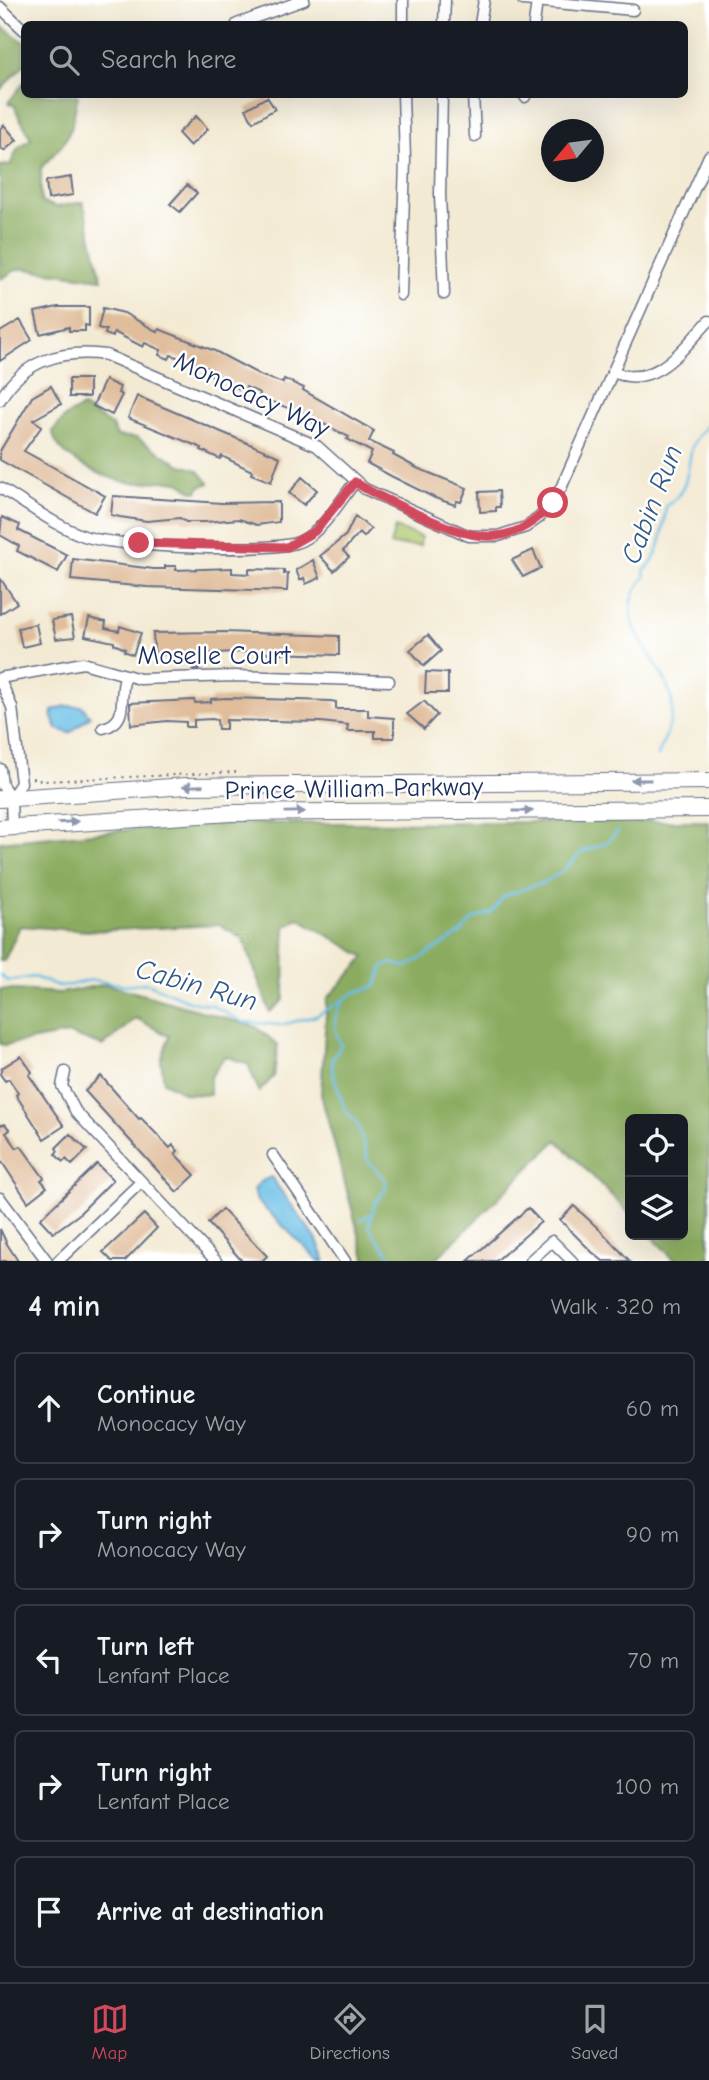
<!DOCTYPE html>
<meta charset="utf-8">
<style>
:root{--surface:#171b24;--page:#20242c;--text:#f1f3f6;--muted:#9ea1a6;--line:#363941;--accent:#d1495b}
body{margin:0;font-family:"Comic Neue",sans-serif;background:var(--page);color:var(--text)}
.controls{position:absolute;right:21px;bottom:21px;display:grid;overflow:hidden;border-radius:10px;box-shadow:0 7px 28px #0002}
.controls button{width:63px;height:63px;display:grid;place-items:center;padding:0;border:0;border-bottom:2px solid var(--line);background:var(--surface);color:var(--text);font:35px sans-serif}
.compass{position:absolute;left:541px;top:119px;width:63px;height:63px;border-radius:50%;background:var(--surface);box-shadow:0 7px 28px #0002;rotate:241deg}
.stop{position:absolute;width:21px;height:21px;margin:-16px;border:5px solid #d1495b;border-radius:50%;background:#fff}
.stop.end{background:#d1495b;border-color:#fff;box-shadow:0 2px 7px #0008}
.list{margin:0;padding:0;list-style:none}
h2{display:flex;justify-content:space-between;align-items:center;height:91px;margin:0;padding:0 28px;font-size:30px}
h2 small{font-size:23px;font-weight:400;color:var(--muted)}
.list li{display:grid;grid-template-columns:46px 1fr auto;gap:21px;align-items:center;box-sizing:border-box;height:112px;margin:0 14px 14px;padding:0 14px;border:2px solid var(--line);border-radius:10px}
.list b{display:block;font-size:26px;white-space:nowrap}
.list p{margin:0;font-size:23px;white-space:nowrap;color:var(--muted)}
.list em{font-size:23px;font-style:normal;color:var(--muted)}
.icon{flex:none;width:38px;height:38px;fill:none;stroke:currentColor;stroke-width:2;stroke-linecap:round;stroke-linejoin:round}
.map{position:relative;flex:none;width:709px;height:1261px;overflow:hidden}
.search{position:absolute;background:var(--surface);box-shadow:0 7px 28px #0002;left:21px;right:21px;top:21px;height:77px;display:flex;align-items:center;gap:18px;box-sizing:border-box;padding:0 24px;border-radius:10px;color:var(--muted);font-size:26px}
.sheet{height:721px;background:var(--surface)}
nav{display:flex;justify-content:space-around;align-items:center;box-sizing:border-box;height:98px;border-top:2px solid var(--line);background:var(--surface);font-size:19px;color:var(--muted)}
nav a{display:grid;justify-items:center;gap:4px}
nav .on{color:var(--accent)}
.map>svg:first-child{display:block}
.green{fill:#afc86d;stroke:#657c66;stroke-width:2}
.forest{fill:#8bac60;stroke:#536e5f;stroke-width:2}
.water{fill:#68bee5;stroke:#4276a2;stroke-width:2}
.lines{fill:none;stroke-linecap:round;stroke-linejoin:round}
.stream{stroke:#68bee5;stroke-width:2.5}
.building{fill:#e0bd9b}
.minor-casing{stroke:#677087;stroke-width:13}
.highway-casing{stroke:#677087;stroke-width:18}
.path{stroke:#677087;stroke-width:2;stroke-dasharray:2 5;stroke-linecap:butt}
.minor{stroke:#fff;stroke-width:10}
.highway{stroke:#fff;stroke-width:16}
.oneway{fill:#8d97ae}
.route{stroke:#d1495b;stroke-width:9}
.labels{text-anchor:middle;stroke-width:5;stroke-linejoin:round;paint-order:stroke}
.street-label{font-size:26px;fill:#1b2f5e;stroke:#fff}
.water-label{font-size:28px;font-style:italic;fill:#325a86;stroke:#fff}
</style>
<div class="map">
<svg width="709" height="1261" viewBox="0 0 709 1261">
<rect width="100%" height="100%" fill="#fff"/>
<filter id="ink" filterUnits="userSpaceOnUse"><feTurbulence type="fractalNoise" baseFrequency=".0143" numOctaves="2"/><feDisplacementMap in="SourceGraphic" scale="14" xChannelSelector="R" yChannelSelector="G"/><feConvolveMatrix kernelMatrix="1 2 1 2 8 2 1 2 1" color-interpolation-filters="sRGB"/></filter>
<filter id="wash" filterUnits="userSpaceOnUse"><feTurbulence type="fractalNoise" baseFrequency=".00686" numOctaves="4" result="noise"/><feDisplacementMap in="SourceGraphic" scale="28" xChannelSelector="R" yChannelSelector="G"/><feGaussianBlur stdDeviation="1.57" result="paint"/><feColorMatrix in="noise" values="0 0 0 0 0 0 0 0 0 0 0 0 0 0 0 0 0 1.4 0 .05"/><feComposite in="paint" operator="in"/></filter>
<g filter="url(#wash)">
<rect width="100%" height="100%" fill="#f3ead3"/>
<path class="green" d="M395 528 421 537 420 546 390 545Z"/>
<path class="forest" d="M0 25 24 42V65L0 90Z
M24 82V94L78 95 71 129 63 144 41 168V202L57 207 83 202 102 279 26 269H18L0 279V166L10 165 18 148 31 139C26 126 18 119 15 106L8 103Z
M83 407 112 426 117 436 137 438 179 464 198 470 209 483 199 487 197 492C188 491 185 484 178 482 165 479 147 483 134 483 109 481 54 458 53 431L66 416Z
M709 821V1261H676L650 1235H683V1119H630V1214L557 1140 434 1261H366L321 1095 327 999 365 957 298 918 285 927 284 1000 270 1012 243 939 220 925 90 931 20 926 4 961H0V842L188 824Z
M106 984 256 1027 278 1045 274 1076 259 1092 248 1064 225 1056 210 1078V1095L186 1094 164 1082 161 1061 169 1036 136 1018 103 1046 69 1034 5 1045 0 1044V989L61 993Z"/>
<path class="water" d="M66 706H82L90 716 70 733 57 729 52 717 53 710Z
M271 1177 317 1240 325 1261H319L257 1201 254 1190 260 1182Z"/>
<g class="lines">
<path class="stream" d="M658 756C663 741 674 721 672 704 668 658 603 624 645 577L644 571C662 555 663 529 666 506 690 490 686 473 692 447 694 439 704 430 709 423
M0 975 7 981 34 977 61 987 92 980 126 985 147 983 191 1002 211 1005 243 1022 281 1025 316 1016 356 992 376 986 383 967 391 963 407 967 461 933 473 919 491 913 504 896 545 882 563 871 582 852 606 843 618 831
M344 1001C331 1016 334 1030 341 1045L332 1059 333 1074 345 1110 358 1125 368 1161 386 1181V1189L375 1203 369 1225C374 1241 387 1246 393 1261
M361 1220 370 1214"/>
</g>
<g id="blocks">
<path class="building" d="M267 97 275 109 253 122 246 109Z
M196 116 208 129 190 146 178 133Z
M4 125 17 140 4 151 0 147V129Z
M71 177 73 195 48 199 46 181Z
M187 185 197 193 180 212 170 204Z
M58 307H89V326L85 325V331H69V327L40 334 35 312Z
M103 308 124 313 158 332 159 329 215 351 262 376 283 383 284 379 304 388 303 390 374 431 369 441 394 453 393 455 417 468 467 488 461 502 457 501 455 505 435 498 391 476 367 463 372 452 347 439 349 437 318 421 316 424 308 418 309 416 259 397 260 393 246 387 243 392 221 376 219 379 209 374 211 369 171 355 169 359 159 355 161 350 145 343 143 347 114 332 113 337 105 334 106 330 98 328Z
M20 320 32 340 0 361V332Z
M69 379H89V397H69Z
M105 380 120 387 118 393 122 395 112 415 93 406Z
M51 386 61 404 33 420 42 426 24 451 105 496 95 513 0 460V451L32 397Z
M137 396 280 457 271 482 251 474 252 471 222 456 220 459 201 450 202 448 128 418Z
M302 477 317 490 304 505 289 493Z
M499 491 500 507H496V511L480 512 479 492Z
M113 496 222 503 279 502V522L257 525 239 519 205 522H186L180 518 147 521 120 517 111 515Z
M355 516 371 529 364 537 359 533 343 551 349 557 334 571 320 556 346 535Z
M2 517 20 525 18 530 67 555 58 572 17 551 19 546 0 535Z
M533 550 541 568 523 577 512 560Z
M73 559 154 569H165V566H176V570L232 568V573L249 574V569L284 570V574L288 573 287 591 147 587 71 580Z
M313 560 320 578 306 584 304 578 300 580 296 570Z
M0 578 17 603 0 614Z
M71 617 75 637 56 639 52 620Z
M89 618 106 622 105 628 119 631 120 626 141 633 133 655 124 651 125 649 114 644V642L85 636Z
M36 624 40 643 22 647 18 628Z
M224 632 339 636V655L234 652 199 654V669H193L191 653 156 655 154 649 153 633Z
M428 635 441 651 424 666 410 650Z
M426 672 448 673V693H425Z
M227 698 331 701 336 702V709H368V716L394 718V738H375V731H347L348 725 321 722 226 720V729H218L217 720 212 719 194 720V727H186V722L167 721 131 725 130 703 194 700 195 703 211 702V699Z
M424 701 437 715 424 729 407 714Z
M21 1056 32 1072 29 1075 64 1126 44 1139 16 1095 18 1093 9 1079 5 1081 0 1074 2 1068Z
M101 1076 139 1119 141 1118 170 1148 173 1145 178 1151 175 1154 195 1175 177 1192 85 1091Z
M5 1124 10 1130 6 1133 17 1148 21 1146 44 1178 41 1180 47 1187 28 1202 0 1159V1125Z
M70 1134 87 1150 72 1165 66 1159 63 1162 55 1154 58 1151 56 1148Z
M97 1164 113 1180 78 1215 53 1233 40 1219Z
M574 1206 600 1230 630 1261H603L592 1252 560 1220Z
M528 1208 541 1222 534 1228 496 1261H468Z
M222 1209 267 1256 262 1261H242L208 1223Z
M144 1214 157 1228 125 1261H112L103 1252Z
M0 1229 7 1244 18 1261H0Z"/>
</g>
</g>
<g filter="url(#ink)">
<use href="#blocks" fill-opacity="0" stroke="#677087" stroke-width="2"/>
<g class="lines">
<g class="minor-casing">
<path id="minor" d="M523 0 633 10
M0 7 24 30
M237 24 304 0
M403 24V0
M444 24 445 0
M480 24 484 0
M534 24 537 1
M442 94 440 194 444 294
M473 94 475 136
M525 97V94
M401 295 405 160 403 94
M613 372C655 390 682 349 709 321
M0 400C23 360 63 349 106 355L317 446 365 489 469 536H498L526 527 540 517 561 488 709 156
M0 488C27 504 54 525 84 536 113 547 276 554 301 541 324 530 340 501 355 482
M0 678 83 663 140 679 235 676 389 681
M0 680 12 707 21 783 11 798
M103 728C130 721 118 700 125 677
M0 769 2 785 11 798 12 827
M65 1072 62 1086 76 1112 216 1261
M273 1155 345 1261
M0 1198 47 1261
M58 1261 141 1182
M530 1261 552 1241 572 1261"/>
</g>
<g class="highway-casing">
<path id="highway" d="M0 799 186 786 709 781
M0 828 231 813 709 809"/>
</g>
<path class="path" d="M32 778 43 781 236 772"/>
<use href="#minor" class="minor"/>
<use href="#highway" class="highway"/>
</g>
<defs><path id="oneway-solid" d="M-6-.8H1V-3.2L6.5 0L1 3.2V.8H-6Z" transform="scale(1.75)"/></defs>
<g class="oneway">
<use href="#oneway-solid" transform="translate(641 780) rotate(180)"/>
<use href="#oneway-solid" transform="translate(193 786) rotate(178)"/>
<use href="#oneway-solid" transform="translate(523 811)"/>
<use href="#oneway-solid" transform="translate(295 812) rotate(-1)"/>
<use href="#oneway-solid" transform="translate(68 822) rotate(-4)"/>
</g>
</g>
<g class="lines" filter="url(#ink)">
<path class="route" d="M139 543 287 547 315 531 355 482C374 495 396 504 417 514 471 538 508 553 553 503"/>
</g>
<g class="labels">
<g class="street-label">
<text transform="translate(252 394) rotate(25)" y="9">Monocacy Way</text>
<text x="214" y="664">Moselle Court</text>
<text transform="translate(354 788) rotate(-1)" y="9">Prince William Parkway</text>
</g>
<g class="water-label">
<text transform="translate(651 504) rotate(-69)" y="10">Cabin Run</text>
<text transform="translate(197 984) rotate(16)" y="10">Cabin Run</text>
</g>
</g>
</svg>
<div class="controls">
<button><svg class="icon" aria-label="locate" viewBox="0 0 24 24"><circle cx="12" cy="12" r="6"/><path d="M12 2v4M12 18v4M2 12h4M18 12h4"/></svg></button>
<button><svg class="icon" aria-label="layers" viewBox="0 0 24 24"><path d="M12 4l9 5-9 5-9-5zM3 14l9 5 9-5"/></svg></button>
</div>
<svg class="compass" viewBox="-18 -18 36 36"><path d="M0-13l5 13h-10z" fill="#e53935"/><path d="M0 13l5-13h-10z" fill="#9ea1a6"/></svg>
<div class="stop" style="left:553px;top:503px"></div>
<div class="stop end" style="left:139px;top:543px"></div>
<div class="search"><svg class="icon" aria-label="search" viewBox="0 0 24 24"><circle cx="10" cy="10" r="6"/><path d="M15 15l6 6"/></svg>Search here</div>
</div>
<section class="sheet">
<h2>4 min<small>Walk · 320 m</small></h2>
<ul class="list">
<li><svg class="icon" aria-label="ahead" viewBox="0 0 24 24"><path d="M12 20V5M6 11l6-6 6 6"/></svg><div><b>Continue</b><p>Monocacy Way</p></div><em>60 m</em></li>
<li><svg class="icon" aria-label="right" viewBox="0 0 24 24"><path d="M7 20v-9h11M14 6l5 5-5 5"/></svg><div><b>Turn right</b><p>Monocacy Way</p></div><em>90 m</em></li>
<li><svg class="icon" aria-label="left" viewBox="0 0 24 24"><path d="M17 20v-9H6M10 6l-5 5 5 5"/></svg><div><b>Turn left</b><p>Lenfant Place</p></div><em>70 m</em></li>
<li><svg class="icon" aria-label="right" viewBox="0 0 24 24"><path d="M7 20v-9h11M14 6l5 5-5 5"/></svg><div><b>Turn right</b><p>Lenfant Place</p></div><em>100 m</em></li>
<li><svg class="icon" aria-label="arrive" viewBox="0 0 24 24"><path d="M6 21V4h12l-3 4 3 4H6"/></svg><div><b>Arrive at destination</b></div></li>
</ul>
</section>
<nav>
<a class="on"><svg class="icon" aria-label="map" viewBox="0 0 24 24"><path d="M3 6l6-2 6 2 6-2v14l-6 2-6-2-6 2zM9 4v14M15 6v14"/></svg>Map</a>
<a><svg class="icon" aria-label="directions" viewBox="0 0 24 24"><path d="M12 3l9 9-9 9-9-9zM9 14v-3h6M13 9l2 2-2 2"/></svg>Directions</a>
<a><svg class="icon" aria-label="saved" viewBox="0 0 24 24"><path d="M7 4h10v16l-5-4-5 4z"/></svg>Saved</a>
</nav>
